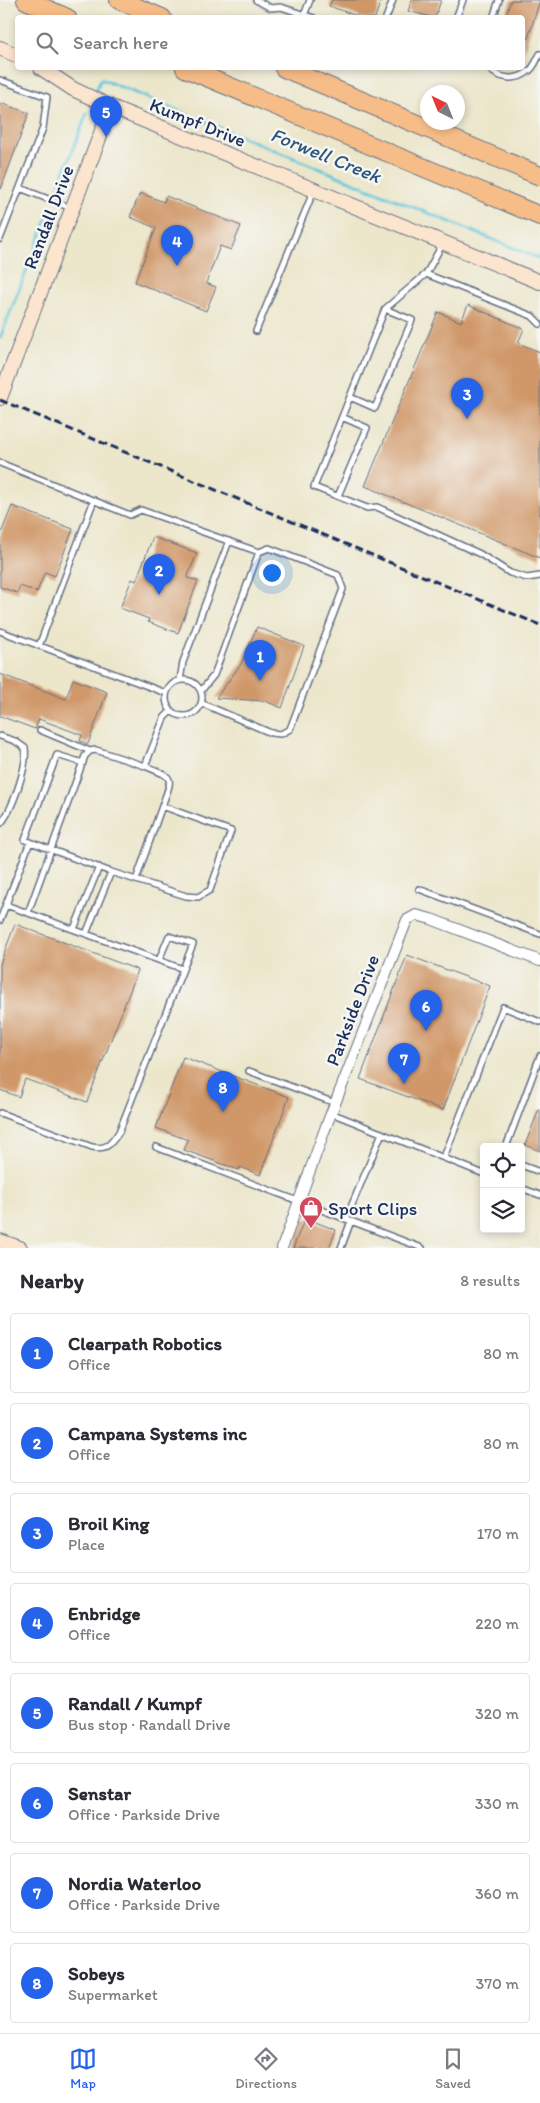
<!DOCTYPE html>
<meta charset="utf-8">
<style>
:root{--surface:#fff;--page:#f7f7f7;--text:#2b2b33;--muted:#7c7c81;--line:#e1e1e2;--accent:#2563eb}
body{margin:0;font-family:Itim,sans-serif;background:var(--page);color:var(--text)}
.controls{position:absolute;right:15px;bottom:15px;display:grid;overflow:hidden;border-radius:5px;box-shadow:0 2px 8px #0003}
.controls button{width:45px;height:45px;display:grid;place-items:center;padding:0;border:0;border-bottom:1px solid var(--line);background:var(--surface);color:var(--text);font:25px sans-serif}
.compass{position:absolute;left:420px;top:85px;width:45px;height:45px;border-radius:50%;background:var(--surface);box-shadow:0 2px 8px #0003;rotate:317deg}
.you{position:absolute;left:271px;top:572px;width:18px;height:18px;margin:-12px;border:4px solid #fff;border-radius:50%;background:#1a73e8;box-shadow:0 0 0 8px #1a73e833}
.badge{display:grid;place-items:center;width:32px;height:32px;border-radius:50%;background:var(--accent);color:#fff;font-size:16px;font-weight:700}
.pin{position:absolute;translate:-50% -41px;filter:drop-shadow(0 1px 2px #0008)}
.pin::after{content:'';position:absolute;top:26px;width:18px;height:15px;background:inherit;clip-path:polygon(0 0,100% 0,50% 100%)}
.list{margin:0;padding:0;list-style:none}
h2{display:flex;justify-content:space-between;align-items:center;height:65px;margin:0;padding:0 20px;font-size:21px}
h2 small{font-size:16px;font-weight:400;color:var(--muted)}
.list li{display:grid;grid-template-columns:32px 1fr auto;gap:15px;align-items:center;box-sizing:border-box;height:80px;margin:0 10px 10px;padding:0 10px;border:1px solid var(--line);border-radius:5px}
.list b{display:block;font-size:19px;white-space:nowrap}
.list p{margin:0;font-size:16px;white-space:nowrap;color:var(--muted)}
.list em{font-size:16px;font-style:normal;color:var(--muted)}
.icon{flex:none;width:28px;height:28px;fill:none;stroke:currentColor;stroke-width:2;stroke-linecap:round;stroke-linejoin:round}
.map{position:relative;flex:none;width:540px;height:1248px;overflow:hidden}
.search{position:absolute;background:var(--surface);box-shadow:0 2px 8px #0003;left:15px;right:15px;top:15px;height:55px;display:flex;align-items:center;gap:12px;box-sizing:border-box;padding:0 18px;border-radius:5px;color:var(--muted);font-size:19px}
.sheet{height:785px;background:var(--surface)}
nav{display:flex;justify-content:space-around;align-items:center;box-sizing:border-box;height:70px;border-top:1px solid var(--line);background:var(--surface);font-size:14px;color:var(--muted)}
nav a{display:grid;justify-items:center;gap:2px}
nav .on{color:var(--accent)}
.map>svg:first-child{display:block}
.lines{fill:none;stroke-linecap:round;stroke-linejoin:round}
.stream{stroke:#5fc7db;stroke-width:3}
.building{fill:#d09869}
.lane-casing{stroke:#646f84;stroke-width:8}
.street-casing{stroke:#646f84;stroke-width:12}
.secondary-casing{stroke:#646f84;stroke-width:16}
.highway-casing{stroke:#646f84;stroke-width:20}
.lane{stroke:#fff;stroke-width:5}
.street{stroke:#fff;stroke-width:10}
.secondary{stroke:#fce5cf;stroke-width:14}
.highway{stroke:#f7bd88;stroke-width:18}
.rail{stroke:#1b2f5e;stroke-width:3;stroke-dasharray:8 4;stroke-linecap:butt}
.labels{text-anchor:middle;stroke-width:5;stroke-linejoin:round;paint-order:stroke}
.street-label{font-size:19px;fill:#1b2f5e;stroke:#f6f6f2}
.poi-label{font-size:19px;fill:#1b2f5e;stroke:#f6f6f2;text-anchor:start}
.water-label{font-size:20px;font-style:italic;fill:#2c557d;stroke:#f6f6f2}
</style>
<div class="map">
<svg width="540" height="1248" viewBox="0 0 540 1248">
<rect width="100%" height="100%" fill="#f6f6f2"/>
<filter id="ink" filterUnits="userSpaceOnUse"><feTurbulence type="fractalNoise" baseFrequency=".02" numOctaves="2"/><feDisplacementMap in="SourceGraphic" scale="10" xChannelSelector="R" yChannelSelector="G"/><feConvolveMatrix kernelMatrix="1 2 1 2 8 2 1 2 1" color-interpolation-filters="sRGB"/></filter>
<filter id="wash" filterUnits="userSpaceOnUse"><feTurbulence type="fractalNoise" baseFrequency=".0096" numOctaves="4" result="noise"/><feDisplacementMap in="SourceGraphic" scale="20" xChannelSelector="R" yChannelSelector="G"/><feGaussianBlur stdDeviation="1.12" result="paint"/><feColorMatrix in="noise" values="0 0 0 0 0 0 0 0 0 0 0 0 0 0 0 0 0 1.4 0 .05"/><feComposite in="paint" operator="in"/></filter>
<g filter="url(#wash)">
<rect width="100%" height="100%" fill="#ece6cb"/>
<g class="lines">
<path class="stream" d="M96 90 101 79 540 259
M55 196 87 113
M0 338 51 209"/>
</g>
<g id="blocks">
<path class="building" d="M332 0H381L375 18H363L329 6Z
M412 0H441L435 18 408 11Z
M511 0H540L524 51 522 18H505Z
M0 103 29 113 1 189H0Z
M140 193 164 202 166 196 241 226 231 250 220 246 206 283 216 287 206 311 135 282 156 228 130 217Z
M468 305 524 329 518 343 540 352V558L365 486 438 312 461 322Z
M12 506 73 529 55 576 45 572 37 592 20 586 17 593 0 587V536Z
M153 537 197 553 187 578 198 581 178 633 148 622 149 619 120 608 132 579 136 581Z
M257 627 304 646 282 708 265 701 216 698 241 664Z
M0 674 66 699 73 679 107 692 88 744 80 741 82 735 39 719 35 729 0 716Z
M15 924 138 970 87 1102 25 1079 19 1097 0 1090V964Z
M407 955 490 986 443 1110 360 1079Z
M183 1057 289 1097 260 1175 240 1167 239 1170 184 1150 188 1140 156 1128Z
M539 1109 540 1110V1151L525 1145Z
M305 1218 336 1230 329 1248H293Z"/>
</g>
</g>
<g filter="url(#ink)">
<use href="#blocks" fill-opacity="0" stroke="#646f84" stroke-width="1"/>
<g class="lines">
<g class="lane-casing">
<path id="lane" d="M256 0 271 8 281 7 314 18
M305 13 310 0
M386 18 393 0
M456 18 463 0
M493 18 499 0
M488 68C499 79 516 82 529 71 534 68 537 59 540 54
M0 80 47 97 43 128 0 239
M20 188 71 208
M443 243 426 274 385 309 314 487 367 508 377 507 480 554 510 573 527 578 540 576
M426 274 532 316 540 324
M256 331 314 190
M350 397 375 408 412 320 385 309
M0 463 130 515 141 510 259 552 269 548 338 575 343 589 290 729 281 734 271 733 201 703
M338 496 367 428 342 417
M0 631 166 693
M39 646 94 500
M166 698a18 18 0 1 1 36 0a18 18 0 1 1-36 0Z
M180 680 183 662 229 541
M201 691 214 675 259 552
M40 730 90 751
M0 736 15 741 25 748C28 765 12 812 0 824
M83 763 57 755 25 840 111 872 186 896 198 897 210 890 231 831 162 806 136 880
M145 766C175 778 173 776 162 806
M419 889 540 934
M28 913 85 756 90 751 96 750 145 766 164 718 171 711
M0 920 30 842
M74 929 99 867
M86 934 111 872
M159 960 169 936 193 944 183 969
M249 1071 335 1103
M0 1113 92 1147C107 1150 111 1144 119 1132L183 969 6 905
M331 1113 484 1174
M156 1147 422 1248
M506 1147 540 1056
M444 1157 503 1007 540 1022
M521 1165 540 1172
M521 1188 540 1195
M346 1219 382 1133
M341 1248 351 1221"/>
</g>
<g class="street-casing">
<path id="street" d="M282 1248 325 1129 407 920 416 915 431 919 540 961"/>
</g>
<g class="secondary-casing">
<path id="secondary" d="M0 48 18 56
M41 68 73 89 111 107 540 282
M0 398 111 107
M0 1241 20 1248"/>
</g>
<g class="highway-casing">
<path id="highway" d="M26 0 67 18
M119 0 162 18
M185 68 540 216
M284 68 540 176"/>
</g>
<use href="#lane" class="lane"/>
<use href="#street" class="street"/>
<use href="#secondary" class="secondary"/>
<use href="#highway" class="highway"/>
<path class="rail" d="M0 400 540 625"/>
</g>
</g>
<defs>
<g id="shop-pin" transform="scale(1.25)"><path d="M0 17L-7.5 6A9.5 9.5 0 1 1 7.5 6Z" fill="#d1495b" stroke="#f6f6f2"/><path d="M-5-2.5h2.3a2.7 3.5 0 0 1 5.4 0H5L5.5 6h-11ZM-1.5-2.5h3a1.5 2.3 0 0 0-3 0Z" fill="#fff"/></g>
</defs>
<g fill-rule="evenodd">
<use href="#shop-pin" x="311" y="1208"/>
</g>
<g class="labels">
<g class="street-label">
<text transform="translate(198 122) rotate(22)" y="7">Kumpf Drive</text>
<text transform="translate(48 217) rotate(-69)" y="7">Randall Drive</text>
<text transform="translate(352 1010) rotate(-69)" y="7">Parkside Drive</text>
</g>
<g class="poi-label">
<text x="328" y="1215">Sport Clips</text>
</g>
<g class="water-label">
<text transform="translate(326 155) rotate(22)" y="7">Forwell Creek</text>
</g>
</g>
</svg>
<div class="controls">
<button><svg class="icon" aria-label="locate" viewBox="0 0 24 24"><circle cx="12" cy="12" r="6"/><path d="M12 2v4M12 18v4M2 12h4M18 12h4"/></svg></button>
<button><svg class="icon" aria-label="layers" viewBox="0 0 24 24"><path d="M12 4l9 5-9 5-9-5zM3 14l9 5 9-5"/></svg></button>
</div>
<svg class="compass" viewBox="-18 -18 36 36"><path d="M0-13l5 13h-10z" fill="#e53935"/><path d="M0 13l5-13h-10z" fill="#7c7c81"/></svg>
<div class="you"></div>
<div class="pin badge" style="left:260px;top:681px">1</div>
<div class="pin badge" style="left:159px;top:595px">2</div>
<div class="pin badge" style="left:467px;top:419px">3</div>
<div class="pin badge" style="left:177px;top:266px">4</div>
<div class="pin badge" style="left:106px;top:137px">5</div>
<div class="pin badge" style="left:426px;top:1031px">6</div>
<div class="pin badge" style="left:404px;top:1084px">7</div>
<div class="pin badge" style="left:223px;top:1112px">8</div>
<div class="search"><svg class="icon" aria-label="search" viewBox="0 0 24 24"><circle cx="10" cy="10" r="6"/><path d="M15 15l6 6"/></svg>Search here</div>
</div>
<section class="sheet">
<h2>Nearby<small>8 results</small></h2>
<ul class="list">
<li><span class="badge">1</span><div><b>Clearpath Robotics</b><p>Office</p></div><em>80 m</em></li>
<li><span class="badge">2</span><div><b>Campana Systems inc</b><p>Office</p></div><em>80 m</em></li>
<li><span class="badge">3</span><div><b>Broil King</b><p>Place</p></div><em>170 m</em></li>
<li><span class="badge">4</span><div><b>Enbridge</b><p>Office</p></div><em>220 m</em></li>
<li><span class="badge">5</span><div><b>Randall / Kumpf</b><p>Bus stop · Randall Drive</p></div><em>320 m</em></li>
<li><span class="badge">6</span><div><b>Senstar</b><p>Office · Parkside Drive</p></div><em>330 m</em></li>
<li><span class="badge">7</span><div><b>Nordia Waterloo</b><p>Office · Parkside Drive</p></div><em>360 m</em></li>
<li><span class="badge">8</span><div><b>Sobeys</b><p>Supermarket</p></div><em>370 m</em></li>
</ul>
</section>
<nav>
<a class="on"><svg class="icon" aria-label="map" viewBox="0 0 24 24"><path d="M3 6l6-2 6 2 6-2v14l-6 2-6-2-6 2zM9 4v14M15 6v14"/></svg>Map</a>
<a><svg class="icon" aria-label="directions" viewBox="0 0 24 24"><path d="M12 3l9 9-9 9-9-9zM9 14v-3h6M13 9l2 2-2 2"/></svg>Directions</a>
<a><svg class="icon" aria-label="saved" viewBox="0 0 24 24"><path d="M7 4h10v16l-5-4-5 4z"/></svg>Saved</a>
</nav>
